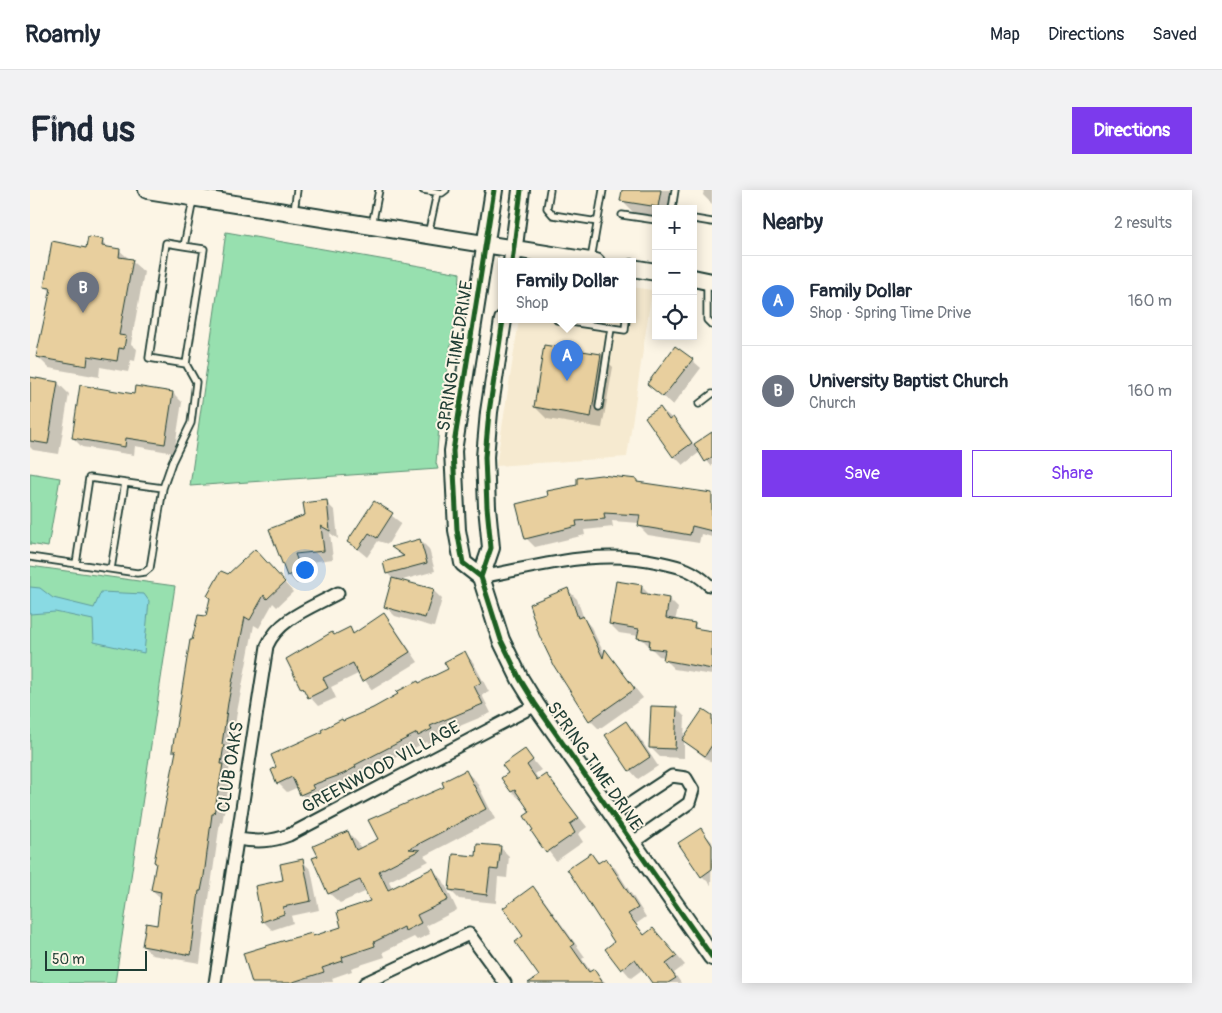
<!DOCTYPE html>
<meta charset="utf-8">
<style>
:root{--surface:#fff;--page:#f2f2f3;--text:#1f2937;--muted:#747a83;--line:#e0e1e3;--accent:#7c3aed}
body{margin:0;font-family:Pangolin,sans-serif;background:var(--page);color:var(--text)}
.controls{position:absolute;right:15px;top:15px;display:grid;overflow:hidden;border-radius:0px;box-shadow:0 2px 12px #0003}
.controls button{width:45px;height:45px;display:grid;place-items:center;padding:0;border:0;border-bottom:1px solid var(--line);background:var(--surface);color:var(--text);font:25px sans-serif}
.scale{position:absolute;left:15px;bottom:12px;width:102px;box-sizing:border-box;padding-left:5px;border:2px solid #1f3d34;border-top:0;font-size:14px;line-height:18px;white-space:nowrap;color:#1f3d34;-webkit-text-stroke:4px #fcf5e5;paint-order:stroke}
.you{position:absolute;left:274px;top:379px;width:18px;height:18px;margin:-12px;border:4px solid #fff;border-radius:50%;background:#1a73e8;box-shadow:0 0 0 8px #1a73e833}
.badge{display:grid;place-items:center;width:32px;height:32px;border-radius:50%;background:var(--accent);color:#fff;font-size:16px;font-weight:700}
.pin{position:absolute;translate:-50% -41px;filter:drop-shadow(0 1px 2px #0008)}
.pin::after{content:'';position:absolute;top:26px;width:18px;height:15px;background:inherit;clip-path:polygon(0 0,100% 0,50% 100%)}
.popup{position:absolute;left:468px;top:68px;width:138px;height:65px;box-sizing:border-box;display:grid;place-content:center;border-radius:0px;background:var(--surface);filter:drop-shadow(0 1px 4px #0005);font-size:16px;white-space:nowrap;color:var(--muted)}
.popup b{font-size:19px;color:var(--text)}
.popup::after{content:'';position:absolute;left:50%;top:100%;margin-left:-10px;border:10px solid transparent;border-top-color:var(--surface)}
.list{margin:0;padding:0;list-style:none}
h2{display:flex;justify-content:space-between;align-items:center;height:65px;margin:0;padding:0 20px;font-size:21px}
h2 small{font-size:16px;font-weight:400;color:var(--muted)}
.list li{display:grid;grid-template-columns:32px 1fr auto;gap:15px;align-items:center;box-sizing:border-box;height:90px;padding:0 20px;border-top:1px solid var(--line)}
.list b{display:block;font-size:19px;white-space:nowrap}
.list p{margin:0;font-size:16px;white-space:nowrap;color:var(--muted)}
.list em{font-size:16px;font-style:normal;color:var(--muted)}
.actions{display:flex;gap:10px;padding:15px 20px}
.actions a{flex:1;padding:11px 0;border:1px solid var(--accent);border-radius:0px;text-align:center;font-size:18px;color:var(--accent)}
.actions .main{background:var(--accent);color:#fff}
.icon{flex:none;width:28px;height:28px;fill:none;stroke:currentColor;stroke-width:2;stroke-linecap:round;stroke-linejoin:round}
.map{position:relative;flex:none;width:682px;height:793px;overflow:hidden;border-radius:0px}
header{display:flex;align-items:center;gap:30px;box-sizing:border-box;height:70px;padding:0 25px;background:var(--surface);border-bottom:1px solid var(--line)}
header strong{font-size:24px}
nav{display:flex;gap:28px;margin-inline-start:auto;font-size:18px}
.intro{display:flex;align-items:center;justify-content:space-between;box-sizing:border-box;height:120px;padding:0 30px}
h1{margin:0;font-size:35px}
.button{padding:12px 22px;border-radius:0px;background:var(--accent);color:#fff;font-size:18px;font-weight:700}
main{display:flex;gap:30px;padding:0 30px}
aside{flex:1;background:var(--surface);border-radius:0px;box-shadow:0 2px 12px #0003}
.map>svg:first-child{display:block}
.built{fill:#f6ead0}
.green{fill:#97e0af;stroke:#5b8e72}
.water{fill:#89dae3;stroke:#5f9b9d}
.shadow{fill:#0003}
.building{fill:#e8cf9e;stroke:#1f3d34}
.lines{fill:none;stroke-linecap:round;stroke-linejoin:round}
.lane-casing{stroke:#1f3d34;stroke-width:9}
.street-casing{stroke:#1f3d34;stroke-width:15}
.secondary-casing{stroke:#1f3d34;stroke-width:20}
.lane{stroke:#fcf5e5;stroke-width:5.5}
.street{stroke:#fcf5e5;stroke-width:11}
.secondary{stroke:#fcf5e5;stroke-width:16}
.cycleway-casing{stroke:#fcf5e5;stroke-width:8}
.cycleway{stroke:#1b5e20;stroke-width:5}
.labels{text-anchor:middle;stroke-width:4;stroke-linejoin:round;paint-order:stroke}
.street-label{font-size:18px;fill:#1f3d34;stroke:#fcf5e5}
</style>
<header>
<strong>Roamly</strong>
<nav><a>Map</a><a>Directions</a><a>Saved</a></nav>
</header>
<div class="intro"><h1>Find us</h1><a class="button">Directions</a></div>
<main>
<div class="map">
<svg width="682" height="793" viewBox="0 0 682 793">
<rect width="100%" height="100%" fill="#fcf5e5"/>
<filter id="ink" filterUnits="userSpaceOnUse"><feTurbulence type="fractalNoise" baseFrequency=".02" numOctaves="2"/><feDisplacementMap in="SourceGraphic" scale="10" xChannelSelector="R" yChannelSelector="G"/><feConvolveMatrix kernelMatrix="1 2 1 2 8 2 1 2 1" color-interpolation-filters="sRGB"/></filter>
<g filter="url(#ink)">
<path class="built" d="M602 97 622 100 597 267 466 276 489 130H602Z"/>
<path class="green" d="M196 42 430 83 429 103 410 225 406 273 408 279 160 296Z
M0 283 30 288 18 357 0 354Z
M0 376 145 396 85 793H0Z"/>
<path class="water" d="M0 397 10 398 23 408 64 418 71 402 114 404 119 411 114 463 64 452 63 430 25 422 0 424Z"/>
<path class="shadow" d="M593 0H644L641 19H626V26L603 22 591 10Z
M674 0H682V14L673 5Z
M72 51 80 59 89 60 114 82 101 154 107 159 105 171 101 170 98 182 70 177 69 187 19 178 7 166 21 102 15 96 57 59Z
M515 156 571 165 583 177 572 238 517 229 505 217Z
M662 170 671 178 643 215 618 194Z
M0 189 28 193 39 204 29 264 3 260 0 257Z
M143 203 152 212 144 263 105 256 104 265 52 257 43 248 105 205Z
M630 218 652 237 664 255 682 245V277L670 262 653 275 644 266Z
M606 290 609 293 682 304V347L671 344 669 353 618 345 609 336 610 333 582 331 583 337 554 340 555 345 505 357 496 348Z
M296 312 305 321 308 349 300 343 303 369 273 373 279 389 267 394 258 385 276 325Z
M344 312 371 333 358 354 348 351 337 367 319 352Z
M390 350 399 359 405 381 369 391 403 400 412 409 404 437 365 426 356 417 363 389 357 383 374 368 363 358Z
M234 370 263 402 247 417 243 413 229 438 224 435 207 522 201 563 199 582 201 584 192 633 190 632 179 709H178L170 773 122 765 113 756 128 736 132 709 122 700 147 564 143 560 163 451 198 386Z
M611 396 620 405 639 409 648 418 645 431 664 434 670 441 682 442V485L644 479 635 470V467L629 466 609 446 589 443 580 434Z
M538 400 547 409 554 429 561 437 575 465V461L613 508 569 539 560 530Z
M354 425 362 434 388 472 342 500 330 483 301 497 306 508 288 516 272 498 258 470 320 439 325 444Z
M434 463 443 472 459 502 452 505 461 523 408 545 410 548 398 554 396 552 333 584 334 586 322 592 290 604 292 608 280 614 272 605 268 597 257 602 248 593 314 532 420 479Z
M646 518 655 527 654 549 682 527V573L654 551V568L630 567 621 558Z
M596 533 605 541 628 576 608 589 600 580Z
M495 561 511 580 505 584 509 590 516 585 557 637 548 644 553 652 526 671 503 641 505 640 502 623 493 609 491 610 482 602 479 583Z
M435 581 446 591 465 629 394 666 399 671 359 691 362 699 403 680 413 690 427 720 396 736 400 744 387 750 384 747 353 762 355 767 321 778 322 781 302 788 303 792 224 793 284 747 313 738 342 712 337 701 310 713 299 703 290 667 318 642 328 653 331 659 349 650Z
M671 640 682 652 681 695 672 686Z
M470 657 479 666 477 688 468 687 466 713 429 709 420 700 447 668Z
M560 664 570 673 576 669 585 678 616 727 606 734 615 745 632 748 655 775 644 783 651 793H623L613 779 601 788 577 760 586 753Z
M272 671 281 680 289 720 261 726 263 733 242 740 233 731 255 691Z
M503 698 514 710 555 767 552 769 561 782 563 780 576 793H514L495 747Z"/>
<path class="building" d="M592 0H631L628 17 590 11Z
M58 47 73 49 72 56 90 59 89 67 103 69 89 145 96 146 94 159 89 158 87 171 58 166 57 176 6 167 21 98 14 97 22 51 56 58Z
M514 155 571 164 561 227 504 217Z
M645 156 663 169 633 207 617 194Z
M0 187 28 192 18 254 0 251Z
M50 195 104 204 105 196 143 202 135 254 96 248 95 257 42 248Z
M630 217 639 230 643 227 662 253 643 267 615 227Z
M682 242V267L675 272 664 254Z
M571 285 607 289V292L682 303V341L662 336 660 345 632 340 608 336 610 325 574 323 575 329 546 331 547 336 495 349 486 314 518 306 517 301 547 295V288Z
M297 310 300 341 291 336 294 361 265 364 271 380 257 386 239 339 275 325 273 313Z
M344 311 363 323 347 348 339 343 328 359 317 352Z
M390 349 397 373 356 384 353 372 374 366 361 357Z
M225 359 255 392 237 409 234 405 220 430 215 427 198 513 192 554 194 555 191 574H193L184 624H182L174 686 171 701H169L161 765 112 756 116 733 127 735 131 702 121 700 126 673 124 672 146 561H142L160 450H162L168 425 176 426 180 408 177 406 191 381 198 384Z
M362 388 404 399 395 428 354 417Z
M586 391 612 395 611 403 639 408 636 428 665 433 664 438 682 441V479L633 470 635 460 619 458 620 450 607 448 609 439 579 434Z
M538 398 548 428 553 426 573 468 575 459 605 499 559 531 524 476 509 445 499 414Z
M354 423 380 462 332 492 323 473 293 488 298 498 278 508 273 498 271 499 256 469 302 442 304 445 320 437 323 444Z
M435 461 451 493 444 496 453 514 400 536 402 539 388 546 387 543 325 575 326 577 313 584 282 595 284 599 270 605 262 587 247 594 241 580 246 577 241 565 292 542 291 540 312 529 313 531 343 518 368 504 366 502 388 491 389 493 418 479 414 472Z
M621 516 647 517 645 559 619 558Z
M673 519 682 525V555L675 566 652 550Z
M596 531 620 567 599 581 575 545Z
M495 559 503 570 497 575 507 590 516 584 549 628 540 634 545 643 516 663 501 641 503 640 494 626 500 622 485 600 481 602 471 588 478 583 472 575Z
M436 580 456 619 379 659 390 660 349 681 358 700 403 678 418 710 387 725 391 733 375 741 374 737 344 752 345 756 312 767 313 771 292 778 294 782 260 793H222L213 763 259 749 282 743 283 746 311 737 307 722 340 711 330 690 298 704 282 668 288 666 283 656 318 641 326 660 348 649 338 630 414 597 412 592Z
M671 638 682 655V679L671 687 648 653Z
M447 654 471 656 468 680 460 679 457 705 419 700 423 664 446 666Z
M561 663 568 673 576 668 591 691 608 718 598 724 614 745 623 738 647 766 636 774 646 788 638 793H622L605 769 591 780 575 759 584 752 537 679Z
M273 669 281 711 253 717 254 724 232 732 225 696 253 690 250 674Z
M503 696 544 754 541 756 559 782 564 779 573 793H498L509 786 485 752 493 746 473 718Z"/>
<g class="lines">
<g class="lane-casing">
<path id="lane" d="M393 0 412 3 416 0
M520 0 517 18 523 25 568 32
M642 19 645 0
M264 21 267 0
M592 25 626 30
M664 29 682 32
M342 35 349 0
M398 45 407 3
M154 56 136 53 119 168 156 174
M561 69 573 0
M677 93V130L682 135
M527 130 595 140 596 130
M669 214 682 204
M569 217 581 138
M0 367 107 383 115 382 120 378 133 298 142 272 161 233 166 192 156 174 174 59 154 56 163 10
M46 374 59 288 133 298
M81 379 95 293"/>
</g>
<g class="street-casing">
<path id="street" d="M451 387C511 376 567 358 628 372 651 377 662 379 679 395
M583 625 642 586 656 588 663 600 659 613 602 653
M207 649C226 652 241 652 259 645L506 515
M185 793 237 456C249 428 283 417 308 403
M335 793 439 744 475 793"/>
</g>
<g class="secondary-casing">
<path id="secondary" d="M117 0 566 72
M482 72 491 0
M602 78 626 82
M663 88 682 92
M473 130 459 222 455 267 457 317 461 358 451 387 471 450 490 489 506 515 682 767
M451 387 433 373 427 340 423 261 464 0"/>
</g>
<use href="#lane" class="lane"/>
<use href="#street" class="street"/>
<use href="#secondary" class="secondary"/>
<g class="cycleway-casing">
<path id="cycleway" d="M482 72 491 0
M473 130 459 222 455 267 457 317 461 358 451 387 471 450 490 489 506 515 682 767
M451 387 433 373 427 340 423 261 464 0"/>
</g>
<use href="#cycleway" class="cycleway"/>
</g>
</g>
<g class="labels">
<g class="street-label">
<text transform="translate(425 166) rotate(-81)" y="6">SPRING TIME DRIVE</text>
<text transform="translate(565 576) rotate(55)" y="6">SPRING TIME DRIVE</text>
<text transform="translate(200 577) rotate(-81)" y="6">CLUB OAKS</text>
<text transform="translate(351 577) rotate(-28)" y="6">GREENWOOD VILLAGE</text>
</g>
</g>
</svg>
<div class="controls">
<button>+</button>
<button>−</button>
<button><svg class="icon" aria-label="locate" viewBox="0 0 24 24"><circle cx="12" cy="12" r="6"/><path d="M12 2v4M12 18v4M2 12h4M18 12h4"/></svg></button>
</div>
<div class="scale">50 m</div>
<div class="you"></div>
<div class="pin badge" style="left:537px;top:191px;background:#3f7fe0">A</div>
<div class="popup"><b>Family Dollar</b>Shop</div>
<div class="pin badge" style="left:53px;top:123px;background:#6b7280">B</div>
</div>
<aside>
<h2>Nearby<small>2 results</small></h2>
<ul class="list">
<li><span class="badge" style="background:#3f7fe0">A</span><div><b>Family Dollar</b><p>Shop · Spring Time Drive</p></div><em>160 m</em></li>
<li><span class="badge" style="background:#6b7280">B</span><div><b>University Baptist Church</b><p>Church</p></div><em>160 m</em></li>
</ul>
<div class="actions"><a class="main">Save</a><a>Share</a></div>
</aside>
</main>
